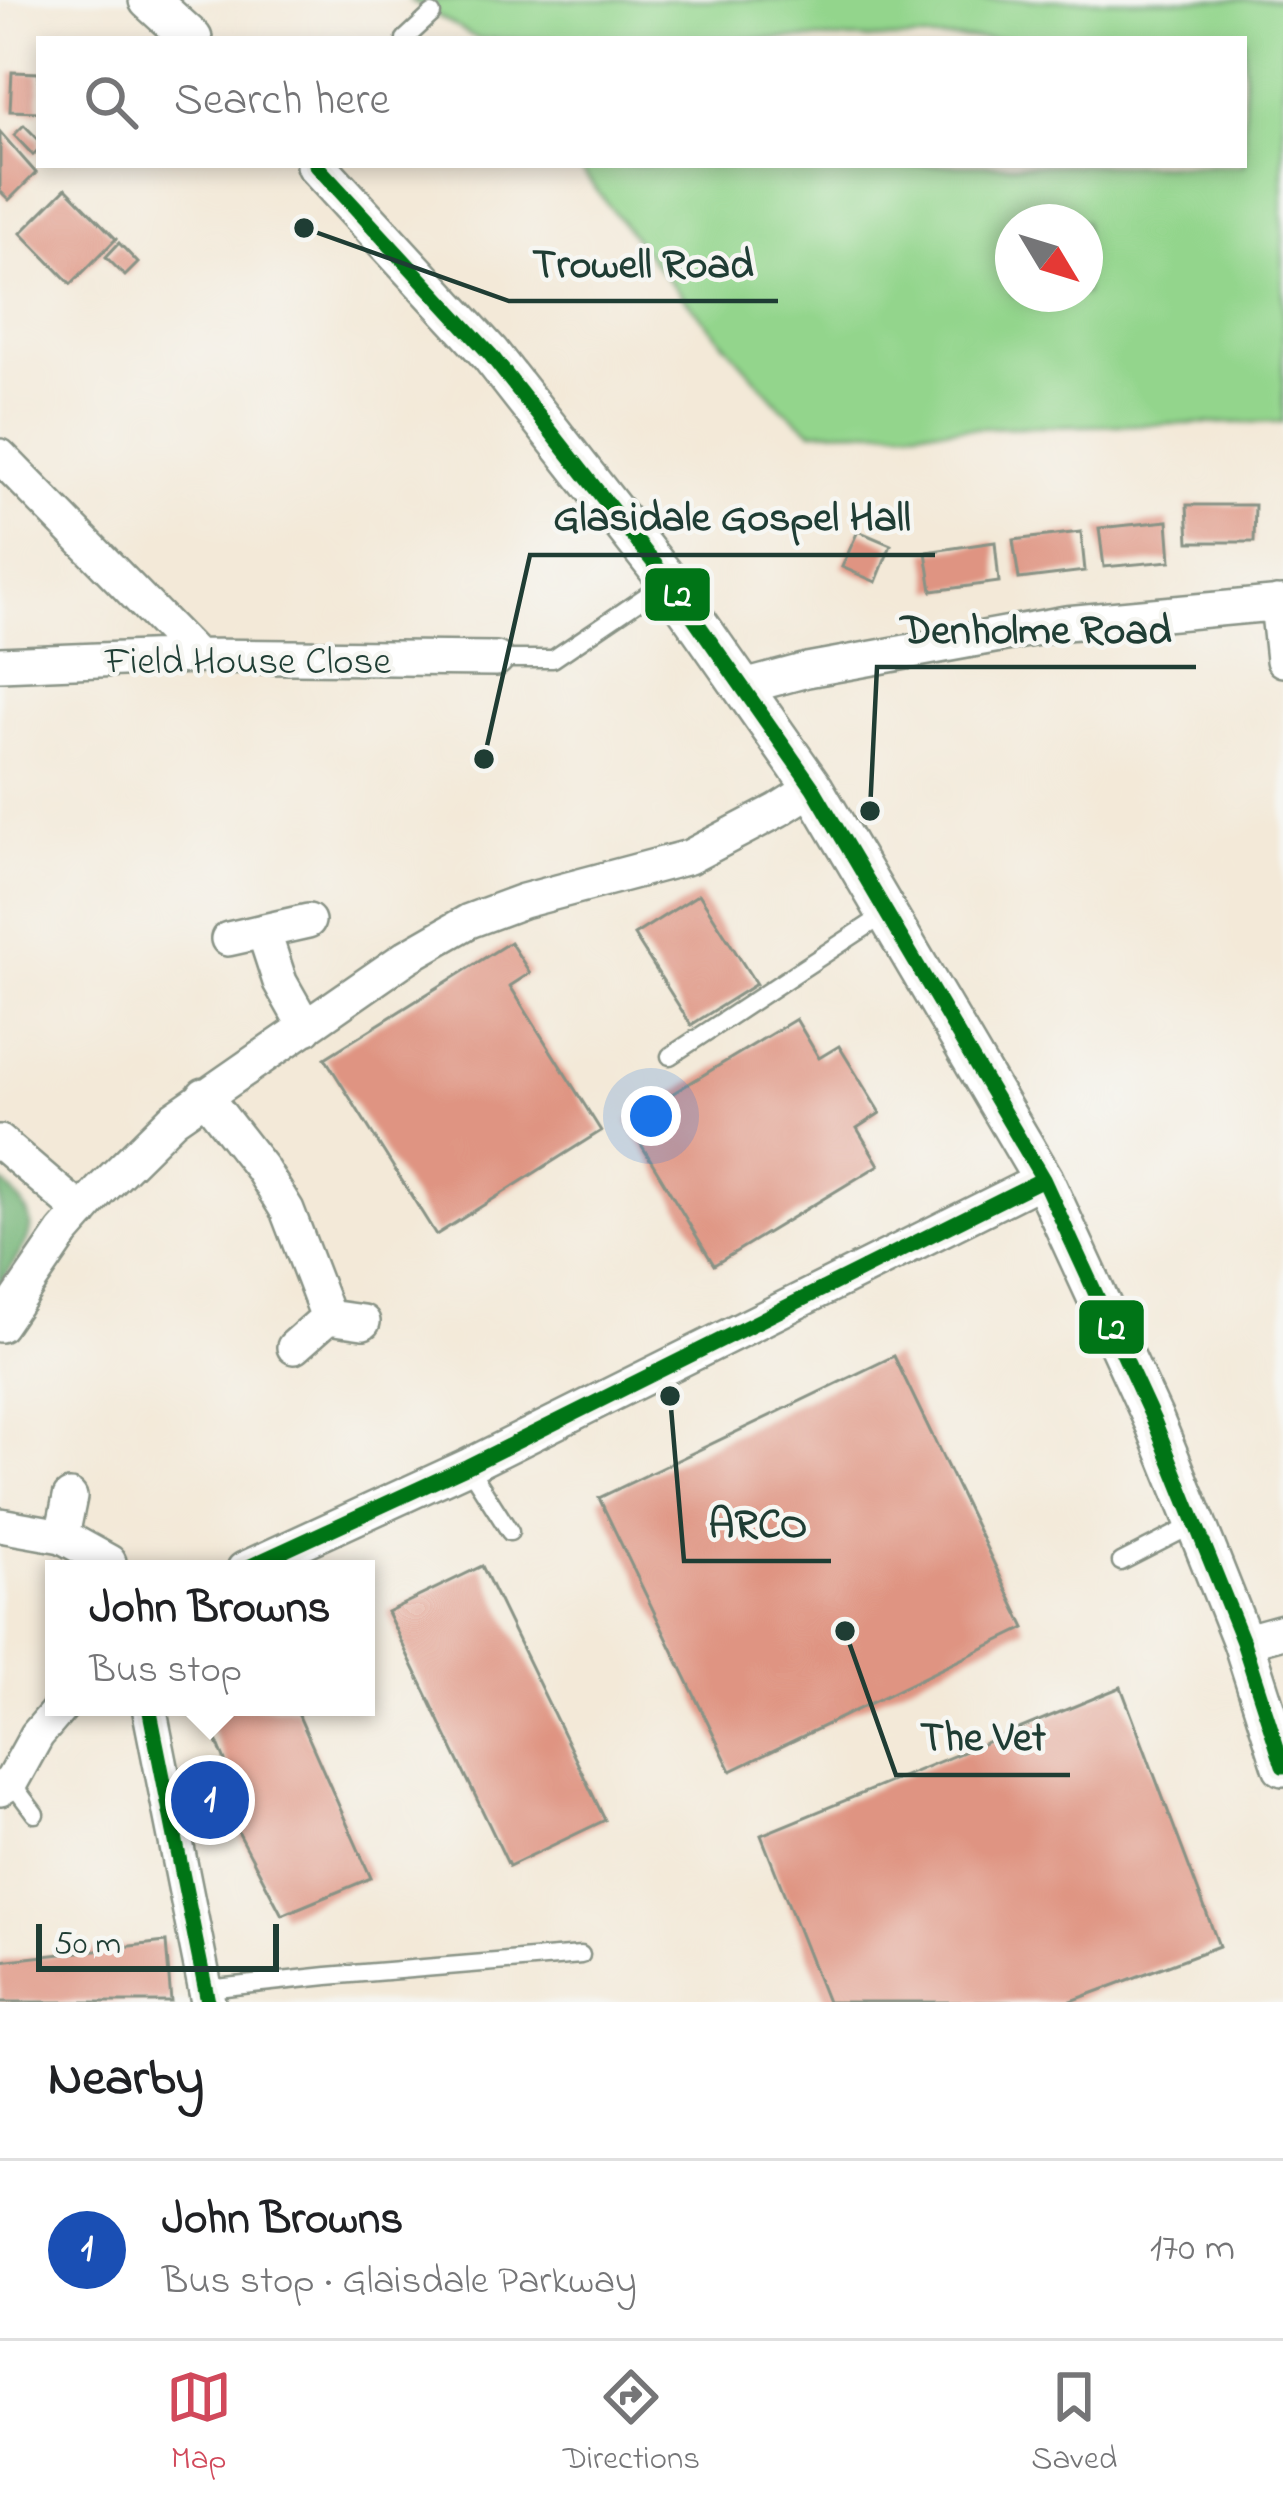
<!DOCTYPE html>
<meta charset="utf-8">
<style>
:root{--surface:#fff;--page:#f2f2f2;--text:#202124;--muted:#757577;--line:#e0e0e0;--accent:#d1495b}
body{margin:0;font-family:"Indie Flower",sans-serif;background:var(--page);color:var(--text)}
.compass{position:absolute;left:995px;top:204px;width:108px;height:108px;border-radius:50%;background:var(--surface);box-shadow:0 6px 18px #0003;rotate:128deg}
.scale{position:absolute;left:36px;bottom:30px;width:243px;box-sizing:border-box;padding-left:12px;border:6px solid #1f3d34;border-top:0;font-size:33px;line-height:42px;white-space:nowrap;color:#1f3d34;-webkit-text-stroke:9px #f6f6f2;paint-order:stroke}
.you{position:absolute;left:651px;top:1116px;width:42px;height:42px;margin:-30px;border:9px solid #fff;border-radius:50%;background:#1a73e8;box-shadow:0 0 0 18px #1a73e833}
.badge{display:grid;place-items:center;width:78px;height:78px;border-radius:50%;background:var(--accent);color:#fff;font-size:39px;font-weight:700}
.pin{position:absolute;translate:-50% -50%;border:6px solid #fff;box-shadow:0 3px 12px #0006}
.popup{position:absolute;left:45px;top:1560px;width:330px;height:156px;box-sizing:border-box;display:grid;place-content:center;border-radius:0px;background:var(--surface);filter:drop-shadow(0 3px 9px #0005);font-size:39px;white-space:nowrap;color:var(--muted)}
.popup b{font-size:45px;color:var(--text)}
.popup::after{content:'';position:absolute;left:50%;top:100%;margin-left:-24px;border:24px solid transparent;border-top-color:var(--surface)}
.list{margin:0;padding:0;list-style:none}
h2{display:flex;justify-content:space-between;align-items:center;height:156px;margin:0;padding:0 48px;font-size:51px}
h2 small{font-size:39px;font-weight:400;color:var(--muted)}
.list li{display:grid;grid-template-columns:78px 1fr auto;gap:36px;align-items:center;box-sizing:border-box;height:180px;padding:0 48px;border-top:3px solid var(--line)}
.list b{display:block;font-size:45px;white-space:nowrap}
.list p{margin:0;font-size:39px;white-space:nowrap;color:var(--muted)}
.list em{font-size:39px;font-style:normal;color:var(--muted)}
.icon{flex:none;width:66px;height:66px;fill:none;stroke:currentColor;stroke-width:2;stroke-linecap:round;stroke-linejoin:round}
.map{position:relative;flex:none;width:1283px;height:2002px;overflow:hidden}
.search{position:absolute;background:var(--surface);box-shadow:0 6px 18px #0003;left:36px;right:36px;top:36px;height:132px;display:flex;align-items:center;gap:30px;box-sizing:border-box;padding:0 42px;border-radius:0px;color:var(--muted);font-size:45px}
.sheet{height:336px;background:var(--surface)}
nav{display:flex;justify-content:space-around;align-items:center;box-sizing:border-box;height:168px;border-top:3px solid var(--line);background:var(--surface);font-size:33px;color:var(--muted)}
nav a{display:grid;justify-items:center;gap:6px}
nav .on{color:var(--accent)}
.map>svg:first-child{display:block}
.green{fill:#93d58c;stroke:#598960;stroke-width:3;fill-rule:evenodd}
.forest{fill:#76b678;stroke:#4a7a56;stroke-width:3}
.building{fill:#df9482}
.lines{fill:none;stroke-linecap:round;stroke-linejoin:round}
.service-casing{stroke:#899386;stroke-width:21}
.minor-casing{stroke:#899386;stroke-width:38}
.tertiary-casing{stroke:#899386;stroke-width:44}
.service{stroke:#fff;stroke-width:16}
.minor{stroke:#fff;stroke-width:33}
.tertiary{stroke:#fff;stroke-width:39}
.bus-1-casing{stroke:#f6f6f2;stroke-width:24}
.bus-1{stroke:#007517;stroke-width:15}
.labels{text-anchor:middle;stroke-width:9;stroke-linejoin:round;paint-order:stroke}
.street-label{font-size:39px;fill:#1f3d34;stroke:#f6f6f2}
.leader{fill:none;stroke:#1f3d34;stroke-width:4.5}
.callout-dot{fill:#1f3d34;stroke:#f6f6f2;stroke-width:4.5}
.callout-label{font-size:42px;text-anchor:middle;font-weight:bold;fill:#1f3d34;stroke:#f6f6f2;stroke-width:9;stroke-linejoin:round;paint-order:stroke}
.line-badge{stroke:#f6f6f2;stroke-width:4.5}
.badge-label{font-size:33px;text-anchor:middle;font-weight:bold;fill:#fff}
</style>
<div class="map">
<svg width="1283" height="2002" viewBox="0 0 1283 2002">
<rect width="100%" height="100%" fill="#f6f6f2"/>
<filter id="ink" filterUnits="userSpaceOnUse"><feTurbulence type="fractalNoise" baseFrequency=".00833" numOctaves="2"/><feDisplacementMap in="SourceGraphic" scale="24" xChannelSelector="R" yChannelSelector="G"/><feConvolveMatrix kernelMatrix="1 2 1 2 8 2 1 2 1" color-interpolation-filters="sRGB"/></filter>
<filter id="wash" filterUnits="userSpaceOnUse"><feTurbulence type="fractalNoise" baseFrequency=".004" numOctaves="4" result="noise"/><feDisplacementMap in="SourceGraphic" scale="48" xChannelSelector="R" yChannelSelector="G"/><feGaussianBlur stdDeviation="2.7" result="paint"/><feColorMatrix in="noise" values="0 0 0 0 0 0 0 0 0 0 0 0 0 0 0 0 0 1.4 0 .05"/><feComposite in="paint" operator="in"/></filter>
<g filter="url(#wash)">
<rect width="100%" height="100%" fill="#f3e9d8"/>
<path class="green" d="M410 0H1283V422L812 431 781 407 657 267 577 165H1244V39H478ZM1013 222H1085V294H1013Z"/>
<path class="forest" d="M0 1180C51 1227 28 1236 0 1286Z"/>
<g id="blocks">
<path class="building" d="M12 72 39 73V112L10 111Z
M24 125 39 140V149L33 155 14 135Z
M0 132 36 173 9 200 0 191Z
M66 188 116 239 71 284 21 233Z
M119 243 138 263 125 276 106 257Z
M1187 505H1255L1254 542H1189Z
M1168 521 1171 561 1104 567 1099 528Z
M858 531 891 545 876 582 842 567Z
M1081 532 1085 571 1019 579 1013 540Z
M995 542 999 582 932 591 926 552Z
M699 894 756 984 691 1025 634 935Z
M510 942 530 973 510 986 601 1131 436 1235 325 1058Z
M796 1019 819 1058 839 1046 880 1113 857 1128 879 1165 714 1265 627 1121Z
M894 1356 1025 1628 731 1771 599 1498Z
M482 1566 605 1820 509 1866 387 1612Z
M1121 1687 1219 1946 1069 2002H827L761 1835Z
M202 1707H295L371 1878 282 1915 215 1788 234 1782Z
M166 1942 171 2002H0V1961Z"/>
</g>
</g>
<g filter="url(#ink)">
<use href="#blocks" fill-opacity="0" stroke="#899386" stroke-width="3"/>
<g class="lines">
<g class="service-casing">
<path id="service" d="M405 39 432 14
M496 659H553L668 581
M670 1056 887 913
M468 1466 510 1532
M1121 1562 1195 1524
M11 1782 35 1814
M207 1989 327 1976 581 1955"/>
</g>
<g class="minor-casing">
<path id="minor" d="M0 456 196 656
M1277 603 1283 660
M0 664 196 656 496 659
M744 687 807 670 1066 623 1283 603
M264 933 280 982 306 1028
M228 939 308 921
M204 1095 261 1168 287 1210 328 1317
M0 1142 82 1212
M0 1325 63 1233 101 1190 173 1119 408 956 469 921 523 901 689 857 778 810 813 788
M294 1347 328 1317 363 1322
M0 1525 62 1536 109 1562
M62 1536 70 1497
M244 1569 468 1466 1043 1179
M1243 1642 1283 1631
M149 1707 208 2002
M0 1789 11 1782 37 1735 61 1707"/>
</g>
<g class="tertiary-casing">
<path id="tertiary" d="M149 0 192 39
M316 165 490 354 668 581 813 788 1043 1179 1155 1423 1196 1524 1243 1642 1283 1766"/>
</g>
<use href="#service" class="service"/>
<use href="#minor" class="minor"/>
<use href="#tertiary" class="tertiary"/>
<g class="bus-1-casing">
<path id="bus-1" d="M316 165 490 354 668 581 813 788 1043 1179 1155 1423 1243 1642 1283 1766
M244 1569 468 1466 1043 1179
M149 1707 208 2002"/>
</g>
<use href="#bus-1" class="bus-1"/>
</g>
</g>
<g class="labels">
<g class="street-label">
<text x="248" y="673">Field House Close</text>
</g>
</g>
<path class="leader" d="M304 228L509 301H778M484 759L530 555H935M870 811L877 667H1196M670 1396L684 1561H831M845 1631L896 1775H1070"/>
<g class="callout-dot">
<circle cx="304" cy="228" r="12"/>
<circle cx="484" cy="759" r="12"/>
<circle cx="870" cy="811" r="12"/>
<circle cx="670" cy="1396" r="12"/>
<circle cx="845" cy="1631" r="12"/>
</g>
<g class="callout-label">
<text x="643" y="277">Trowell Road</text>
<text x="732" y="530">Glasidale Gospel Hall</text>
<text x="1036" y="643">Denholme Road</text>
<text x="758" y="1537">ARCO</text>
<text x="983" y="1750">The Vet</text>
</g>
<g class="line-badge">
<rect x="643" y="566" width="69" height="57" rx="12" fill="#007517"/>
<rect x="1077" y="1298" width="69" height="58" rx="12" fill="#007517"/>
</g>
<g class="badge-label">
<text x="677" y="606">L2</text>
<text x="1111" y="1339">L2</text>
</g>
</svg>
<svg class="compass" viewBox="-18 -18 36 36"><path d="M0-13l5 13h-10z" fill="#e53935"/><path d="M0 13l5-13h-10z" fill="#757577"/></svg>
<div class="scale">50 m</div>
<div class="you"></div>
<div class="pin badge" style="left:210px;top:1800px;background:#1a4fb4">1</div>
<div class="popup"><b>John Browns</b>Bus stop</div>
<div class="search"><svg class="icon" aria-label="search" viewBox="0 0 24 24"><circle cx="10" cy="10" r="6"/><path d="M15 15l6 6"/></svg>Search here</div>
</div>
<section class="sheet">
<h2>Nearby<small></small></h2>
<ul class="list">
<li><span class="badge" style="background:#1a4fb4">1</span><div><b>John Browns</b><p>Bus stop · Glaisdale Parkway</p></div><em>170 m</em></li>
</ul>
</section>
<nav>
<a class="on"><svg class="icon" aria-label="map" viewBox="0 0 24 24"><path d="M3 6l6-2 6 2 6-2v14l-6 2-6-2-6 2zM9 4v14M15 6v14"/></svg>Map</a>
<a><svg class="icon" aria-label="directions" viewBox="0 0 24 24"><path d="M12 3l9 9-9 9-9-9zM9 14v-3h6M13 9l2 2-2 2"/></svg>Directions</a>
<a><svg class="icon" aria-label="saved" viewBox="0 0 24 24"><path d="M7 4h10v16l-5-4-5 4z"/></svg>Saved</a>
</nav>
